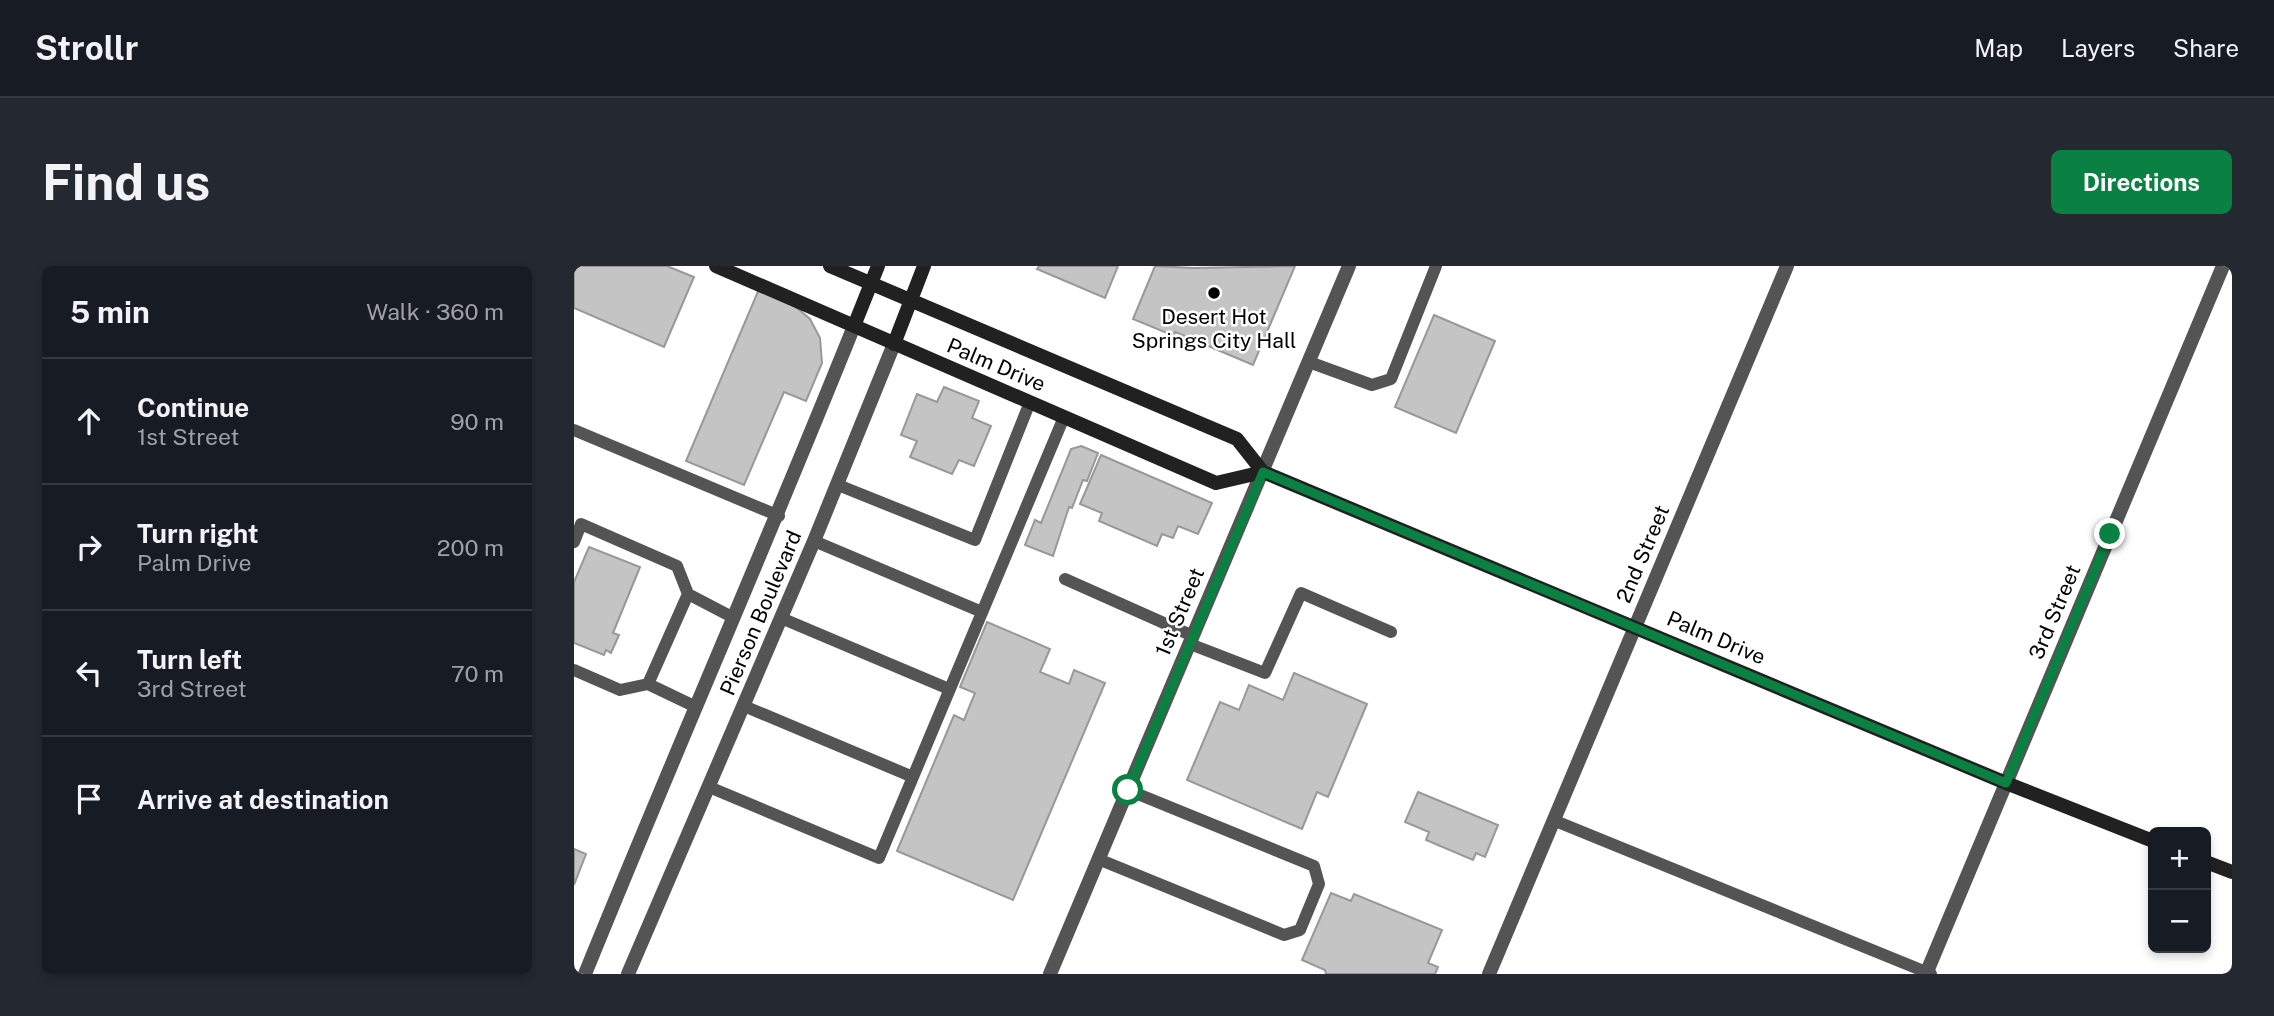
<!DOCTYPE html>
<meta charset="utf-8">
<style>
:root{--surface:#171b24;--page:#242831;--text:#f1f3f6;--muted:#9ea1a6;--line:#363941;--accent:#0b8043}
body{margin:0;font-family:"Public Sans",sans-serif;background:var(--page);color:var(--text)}
.controls{position:absolute;right:21px;bottom:21px;display:grid;overflow:hidden;border-radius:10px;box-shadow:0 4px 10px #0003}
.controls button{width:63px;height:63px;display:grid;place-items:center;padding:0;border:0;border-bottom:2px solid var(--line);background:var(--surface);color:var(--text);font:35px sans-serif}
.stop{position:absolute;width:21px;height:21px;margin:-16px;border:5px solid #0b8043;border-radius:50%;background:#fff}
.stop.end{background:#0b8043;border-color:#fff;box-shadow:0 2px 7px #0008}
.list{margin:0;padding:0;list-style:none}
h2{display:flex;justify-content:space-between;align-items:center;height:91px;margin:0;padding:0 28px;font-size:30px}
h2 small{font-size:23px;font-weight:400;color:var(--muted)}
.list li{display:grid;grid-template-columns:46px 1fr auto;gap:21px;align-items:center;box-sizing:border-box;height:126px;padding:0 28px;border-top:2px solid var(--line)}
.list b{display:block;font-size:26px;white-space:nowrap}
.list p{margin:0;font-size:23px;white-space:nowrap;color:var(--muted)}
.list em{font-size:23px;font-style:normal;color:var(--muted)}
.icon{flex:none;width:38px;height:38px;fill:none;stroke:currentColor;stroke-width:2;stroke-linecap:round;stroke-linejoin:round}
.map{position:relative;flex:none;width:1658px;height:708px;overflow:hidden;border-radius:10px}
header{display:flex;align-items:center;gap:42px;box-sizing:border-box;height:98px;padding:0 35px;background:var(--surface);border-bottom:2px solid var(--line)}
header strong{font-size:33px}
nav{display:flex;gap:38px;margin-inline-start:auto;font-size:24px}
.intro{display:flex;align-items:center;justify-content:space-between;box-sizing:border-box;height:168px;padding:0 42px}
h1{margin:0;font-size:49px}
.button{padding:18px 32px;border-radius:10px;background:var(--accent);color:#fff;font-size:24px;font-weight:700}
main{display:flex;gap:42px;padding:0 42px}
aside{flex:1;background:var(--surface);border-radius:10px;box-shadow:0 4px 10px #0003}
.map>svg:first-child{display:block}
.building{fill:#c4c4c4;stroke:#989898;stroke-width:2}
.lines{fill:none;stroke-linecap:round;stroke-linejoin:round}
.service{stroke:#545454;stroke-width:12}
.minor{stroke:#545454;stroke-width:14}
.tertiary{stroke:#545454;stroke-width:14}
.secondary{stroke:#212121;stroke-width:14}
.route{stroke:#0b8043;stroke-width:9}
.poi-dot{fill:#000;stroke:#fff;stroke-width:2.5}
.labels{text-anchor:middle;stroke-width:5;stroke-linejoin:round;paint-order:stroke}
.poi-label{font-size:21px;fill:#000;stroke:#fff}
.street-label{font-size:21px;fill:#000;stroke:#fff}
</style>
<header>
<strong>Strollr</strong>
<nav><a>Map</a><a>Layers</a><a>Share</a></nav>
</header>
<div class="intro"><h1>Find us</h1><a class="button">Directions</a></div>
<main>
<aside>
<h2>5 min<small>Walk · 360 m</small></h2>
<ul class="list">
<li><svg class="icon" aria-label="ahead" viewBox="0 0 24 24"><path d="M12 20V5M6 11l6-6 6 6"/></svg><div><b>Continue</b><p>1st Street</p></div><em>90 m</em></li>
<li><svg class="icon" aria-label="right" viewBox="0 0 24 24"><path d="M7 20v-9h11M14 6l5 5-5 5"/></svg><div><b>Turn right</b><p>Palm Drive</p></div><em>200 m</em></li>
<li><svg class="icon" aria-label="left" viewBox="0 0 24 24"><path d="M17 20v-9H6M10 6l-5 5 5 5"/></svg><div><b>Turn left</b><p>3rd Street</p></div><em>70 m</em></li>
<li><svg class="icon" aria-label="arrive" viewBox="0 0 24 24"><path d="M6 21V4h12l-3 4 3 4H6"/></svg><div><b>Arrive at destination</b></div></li>
</ul>
</aside>
<div class="map">
<svg width="1658" height="708" viewBox="0 0 1658 708">
<rect width="100%" height="100%" fill="#fff"/>
<path class="building" d="M0 0H93L120 11 90 81 0 42Z
M465 0H544L531 32 463 3Z
M581 0 619 2 721 0 679 99 601 66 600 70 559 53Z
M185 23 216 36 236 53 246 72 248 97 232 135 210 126 170 219 112 195Z
M860 49 921 75 882 167 821 141Z
M370 121 405 135 398 152 417 160 400 200 385 194 378 208 336 191 343 175 327 169 343 128 363 136Z
M507 180 524 187 513 215 509 214 498 242 495 241 479 290 451 279 461 254 467 257 497 183Z
M527 189 638 237 624 268 604 260 599 272 588 268 583 280 525 255 528 247 506 238Z
M15 281 66 301 39 367 45 369 37 387 32 384 30 389 0 377V316Z
M413 356 476 383 466 406 495 418 500 404 531 417 439 634 323 585 380 449 390 454 401 427 386 421Z
M720 407 793 438 754 531 743 526 728 563 613 514 646 436 665 444 675 419 709 434Z
M844 526 924 559 911 591 902 587 899 594 852 574 855 566 831 556Z
M0 583 12 588 0 619Z
M757 627 777 635 780 628 868 664 854 697 864 701 861 708H752L751 704 728 694Z"/>
<g class="lines">
<path class="service" d="M735 96 798 119 817 113 862 0
M0 164 205 250
M264 219 401 274 456 136
M240 275 408 346
M0 276 7 258 103 300 114 328 160 352
M491 313 619 370
M207 352 375 423
M616 378 691 407 727 327 817 366
M0 404 46 424 74 418 120 440
M74 418 114 328
M170 440 339 511
M135 521 305 592 490 151
M979 554 1357 708
M524 593 710 669 726 664 745 618 740 600 554 524"/>
<path class="minor" d="M476 708 775 0
M915 708 1213 0
M1352 708 1649 0"/>
<path class="tertiary" d="M11 708C99 491 193 277 280 60
M54 708 240 275 320 78"/>
<path class="secondary" d="M142 0 642 217 689 206
M256 0 663 173 689 206 1432 517 1579 575
M280 60 304 0
M320 78 350 0
M1632 596 1658 606"/>
</g>
<g class="lines">
<path class="route" d="M554 524 689 206 1432 517 1536 268"/>
</g>
<circle class="poi-dot" cx="640" cy="27" r="7"/>
<g class="labels">
<g class="poi-label">
<text x="640" y="58">Desert Hot<tspan x="640" dy="24">Springs City Hall</tspan></text>
</g>
<g class="street-label">
<text transform="translate(422 99) rotate(23)" y="7">Palm Drive</text>
<text transform="translate(1069 288) rotate(-67)" y="7">2nd Street</text>
<text transform="translate(606 346) rotate(-67)" y="7">1st Street</text>
<text transform="translate(1481 346) rotate(-67)" y="7">3rd Street</text>
<text transform="translate(187 347) rotate(-67)" y="7">Pierson Boulevard</text>
<text transform="translate(1142 372) rotate(23)" y="7">Palm Drive</text>
</g>
</g>
</svg>
<div class="controls">
<button>+</button>
<button>−</button>
</div>
<div class="stop" style="left:554px;top:524px"></div>
<div class="stop end" style="left:1536px;top:268px"></div>
</div>
</main>
